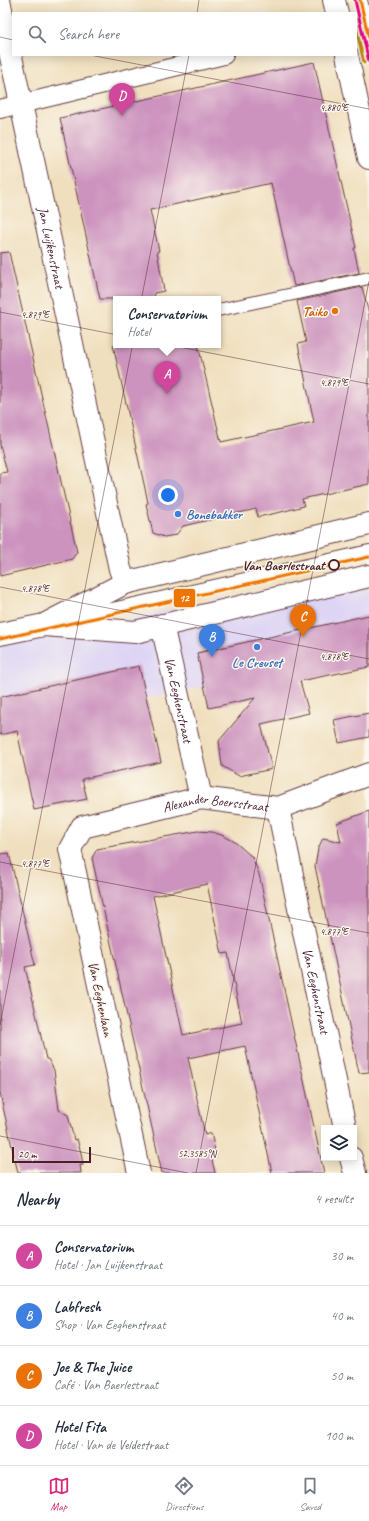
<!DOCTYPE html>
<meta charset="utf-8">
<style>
:root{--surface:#fff;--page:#f6f6f7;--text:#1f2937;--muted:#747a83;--line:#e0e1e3;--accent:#db2777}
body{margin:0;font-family:Caveat,sans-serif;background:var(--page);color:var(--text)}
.controls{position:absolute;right:12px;bottom:12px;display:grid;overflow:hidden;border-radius:0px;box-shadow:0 2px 10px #0003}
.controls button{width:36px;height:36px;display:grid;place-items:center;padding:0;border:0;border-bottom:1px solid var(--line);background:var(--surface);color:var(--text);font:20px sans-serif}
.scale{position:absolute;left:12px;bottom:10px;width:79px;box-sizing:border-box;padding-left:4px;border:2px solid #4a1f2b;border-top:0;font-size:11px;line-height:14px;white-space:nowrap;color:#4a1f2b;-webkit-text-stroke:3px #fbf7ec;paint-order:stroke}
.you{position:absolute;left:168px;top:495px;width:14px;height:14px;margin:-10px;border:3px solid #fff;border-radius:50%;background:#1a73e8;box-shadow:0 0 0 6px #1a73e833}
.badge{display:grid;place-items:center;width:26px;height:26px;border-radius:50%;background:var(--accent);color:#fff;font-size:13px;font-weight:700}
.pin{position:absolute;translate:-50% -33px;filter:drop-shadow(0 1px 2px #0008)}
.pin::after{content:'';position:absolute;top:21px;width:14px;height:12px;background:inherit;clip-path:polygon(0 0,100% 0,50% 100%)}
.popup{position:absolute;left:113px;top:296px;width:108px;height:52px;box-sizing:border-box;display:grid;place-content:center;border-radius:0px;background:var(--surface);filter:drop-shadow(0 1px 3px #0005);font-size:13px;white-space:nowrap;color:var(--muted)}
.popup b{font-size:15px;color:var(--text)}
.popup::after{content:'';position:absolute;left:50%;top:100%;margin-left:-8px;border:8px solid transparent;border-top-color:var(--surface)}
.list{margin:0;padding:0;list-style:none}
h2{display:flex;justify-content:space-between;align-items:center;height:52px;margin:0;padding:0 16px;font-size:17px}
h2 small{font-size:13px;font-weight:400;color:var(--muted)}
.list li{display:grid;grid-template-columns:26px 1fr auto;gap:12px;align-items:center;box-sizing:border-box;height:60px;padding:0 16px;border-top:1px solid var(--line)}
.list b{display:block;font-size:15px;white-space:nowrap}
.list p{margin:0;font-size:13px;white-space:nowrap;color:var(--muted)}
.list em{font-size:13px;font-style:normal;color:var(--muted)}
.icon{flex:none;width:22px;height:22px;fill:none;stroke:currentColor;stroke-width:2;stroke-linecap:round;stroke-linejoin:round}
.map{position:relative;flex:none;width:369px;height:1173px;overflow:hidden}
.search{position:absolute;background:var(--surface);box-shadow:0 2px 10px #0003;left:12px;right:12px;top:12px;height:44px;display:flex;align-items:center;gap:10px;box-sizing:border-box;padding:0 14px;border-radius:0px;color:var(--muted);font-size:15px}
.sheet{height:292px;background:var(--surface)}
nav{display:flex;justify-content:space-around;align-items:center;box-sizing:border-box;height:56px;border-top:1px solid var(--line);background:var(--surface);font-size:11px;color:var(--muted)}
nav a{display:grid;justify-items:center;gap:2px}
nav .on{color:var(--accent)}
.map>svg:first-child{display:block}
.built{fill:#ded5f5}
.building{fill:#cc93be;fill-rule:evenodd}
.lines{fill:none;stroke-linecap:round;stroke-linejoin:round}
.service-casing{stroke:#633c41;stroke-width:14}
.pedestrian-casing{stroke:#633c41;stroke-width:20}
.minor-casing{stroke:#633c41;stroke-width:24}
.tertiary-casing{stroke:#633c41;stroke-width:24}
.service{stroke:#fff;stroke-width:12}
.pedestrian{stroke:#fff;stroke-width:18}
.minor{stroke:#fff;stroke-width:22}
.tertiary{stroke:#fff;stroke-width:22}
.tram-1-casing{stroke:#fbf7ec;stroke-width:6}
.tram-2-casing{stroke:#fbf7ec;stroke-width:6}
.tram-3-casing{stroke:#fbf7ec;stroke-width:6}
.tram-4-casing{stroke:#fbf7ec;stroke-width:6}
.tram-1{stroke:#ed7504;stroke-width:3}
.tram-2{stroke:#e5007d;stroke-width:3}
.tram-3{stroke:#c0870f;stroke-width:3}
.tram-4{stroke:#ed7504;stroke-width:3}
.ticks{fill:none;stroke:#4a1f2b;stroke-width:1;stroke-opacity:0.45}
.food-dot{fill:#e8710a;stroke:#fbf7ec;stroke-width:1.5}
.shop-dot{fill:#3f7fe0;stroke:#fbf7ec;stroke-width:1.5}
.stop-dot{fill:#fbf7ec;stroke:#4a1f2b;stroke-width:2}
.labels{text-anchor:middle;stroke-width:3;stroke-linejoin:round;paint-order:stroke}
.street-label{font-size:14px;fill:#4a1f2b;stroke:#fbf7ec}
.food-label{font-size:14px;font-weight:bold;fill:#c56008;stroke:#fbf7ec;text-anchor:end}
.shop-label{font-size:14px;font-weight:bold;fill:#366cbe;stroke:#fbf7ec;text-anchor:start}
.stop-label{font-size:14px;font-weight:bold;fill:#4a1f2b;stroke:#fbf7ec;text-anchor:end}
.ticks-label{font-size:10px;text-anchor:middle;fill:#4a1f2b;stroke:#fbf7ec;stroke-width:3;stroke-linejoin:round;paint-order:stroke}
.line-badge{stroke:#fbf7ec;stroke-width:1.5}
.badge-label{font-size:11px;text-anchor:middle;font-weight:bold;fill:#fff}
</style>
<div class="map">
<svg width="369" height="1173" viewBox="0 0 369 1173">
<rect width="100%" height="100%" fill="#fbf7ec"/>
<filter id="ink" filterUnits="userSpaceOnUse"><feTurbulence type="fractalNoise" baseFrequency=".025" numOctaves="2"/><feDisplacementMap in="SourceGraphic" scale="8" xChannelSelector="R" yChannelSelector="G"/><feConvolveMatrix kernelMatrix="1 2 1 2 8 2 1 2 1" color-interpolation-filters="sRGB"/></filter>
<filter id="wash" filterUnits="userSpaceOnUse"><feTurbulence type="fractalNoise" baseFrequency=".012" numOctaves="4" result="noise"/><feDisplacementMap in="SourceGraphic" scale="16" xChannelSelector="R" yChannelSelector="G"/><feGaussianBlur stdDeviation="0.9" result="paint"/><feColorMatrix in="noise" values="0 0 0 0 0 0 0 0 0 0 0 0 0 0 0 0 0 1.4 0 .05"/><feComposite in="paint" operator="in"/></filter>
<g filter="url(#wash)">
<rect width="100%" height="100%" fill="#f0dfbe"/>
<path class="built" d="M369 568V651L0 730V645Z"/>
<g id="blocks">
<path class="building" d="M314 62 356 248H354L359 273 294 286 271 183 150 210 159 251H157L164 291 154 293 155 299H100L60 118Z
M9 252 77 552 72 559 0 576V473L7 472 0 445V253Z
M362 287 369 314V484L302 499 304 506 281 512 258 517 256 509 183 526 176 535 164 537 153 533 146 504 148 503 146 493 113 345H198L221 442 314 422 298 344 306 342 297 301Z
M369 615V667L300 681 309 713 261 724 272 769 239 776 222 766 219 741 255 698 209 708 197 653Z
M139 666 161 762 82 779 87 799 34 810 17 731 0 735V697Z
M369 713V737L339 743 334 720Z
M369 811V1072L359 1073 315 866 318 849 323 838 341 842 337 823Z
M198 831 212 832 224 836 235 842 252 857 259 874 324 1173H272L245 1046 188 1058 205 1135 211 1133 216 1155 211 1156 215 1173H162L92 858 97 849ZM207 884 222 954 228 953 242 1023 183 1035 153 896Z
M9 853 35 965 25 967 34 1005 46 1059H48L54 1070 59 1110 68 1115 74 1140 77 1139 81 1153 83 1165H80L81 1173H18L3 1107 0 1092V854Z"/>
</g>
</g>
<g filter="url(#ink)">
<use href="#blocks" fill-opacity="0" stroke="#633c41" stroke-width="1"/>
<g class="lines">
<g class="service-casing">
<path id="service" d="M361 0 369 35
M218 310 369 278
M72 618 369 551"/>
</g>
<g class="pedestrian-casing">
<path id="pedestrian" d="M0 109 224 55"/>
</g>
<g class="minor-casing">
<g id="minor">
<path d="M334 0 337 13"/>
<path id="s1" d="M0 5 120 569 125 583"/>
<path d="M347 55 369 158"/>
<path id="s2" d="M162 625 201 798"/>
<path id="s3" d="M278 808 345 1128"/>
<path d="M351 1158 355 1173"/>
<path id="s4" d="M139 1173 70 849 82 827 201 798 278 808 369 774"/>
</g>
</g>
<g class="tertiary-casing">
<path id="tertiary" d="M44 625 125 583 369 524
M0 634 44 625 135 632 369 576"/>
</g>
<use href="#service" class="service"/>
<use href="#pedestrian" class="pedestrian"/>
<use href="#minor" class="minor"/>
<use href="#tertiary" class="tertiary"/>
<g class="tram-1-casing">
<path id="tram-1" d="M0 639 369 557"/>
</g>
<g class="tram-2-casing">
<path id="tram-2" d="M355 0 369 62"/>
</g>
<g class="tram-3-casing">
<path id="tram-3" d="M356 27 364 63"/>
</g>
<g class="tram-4-casing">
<path id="tram-4" d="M360 0 369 39"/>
</g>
<use href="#tram-1" class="tram-1"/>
<use href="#tram-2" class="tram-2"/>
<use href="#tram-3" class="tram-3"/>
<use href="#tram-4" class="tram-4"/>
</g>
</g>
<path class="ticks" d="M197 13 199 0M0 37 13 40M90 55 369 109M0 312 369 384M0 587 369 659M0 862 369 933M0 1025 189 55M0 1136 188 1173M196 1173 369 281"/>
<circle class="food-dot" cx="335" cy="311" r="4"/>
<g class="shop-dot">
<circle cx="178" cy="514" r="4"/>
<circle cx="257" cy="647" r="4"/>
</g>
<circle class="stop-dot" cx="334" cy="565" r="5"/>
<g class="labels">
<g class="street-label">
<text dy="5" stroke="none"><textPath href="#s1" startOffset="248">Jan Luijkenstraat</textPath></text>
<text dy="5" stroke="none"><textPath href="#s2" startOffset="77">Van Eeghenstraat</textPath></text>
<text dy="5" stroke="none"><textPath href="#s4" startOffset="493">Alexander Boersstraat</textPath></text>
<text dy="5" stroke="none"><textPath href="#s3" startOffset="187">Van Eeghenstraat</textPath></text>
<text transform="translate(101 999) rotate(78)" y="5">Van Eeghenlaan</text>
</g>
<g class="food-label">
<text x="327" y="316">Taiko</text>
</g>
<g class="shop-label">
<text x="186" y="519">Bonebakker</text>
<text x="257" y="667" text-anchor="middle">Le Creuset</text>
</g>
<g class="stop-label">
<text x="325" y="570">Van Baerlestraat</text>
</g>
</g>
<g class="ticks-label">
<text x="334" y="111">4.880°E</text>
<text x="35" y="318">4.879°E</text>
<text x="334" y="386">4.879°E</text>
<text x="35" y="592">4.878°E</text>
<text x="334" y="660">4.878°E</text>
<text x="35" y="867">4.877°E</text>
<text x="334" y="935">4.877°E</text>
<text x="197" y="1157">52.3585°N</text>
</g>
<rect class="line-badge" x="173" y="588" width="23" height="20" rx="4" fill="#ed7504"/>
<g class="badge-label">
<text x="184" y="602">12</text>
</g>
</svg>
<div class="controls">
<button><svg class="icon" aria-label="layers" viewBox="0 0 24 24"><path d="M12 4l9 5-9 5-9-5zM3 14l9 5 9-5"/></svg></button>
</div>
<div class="scale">20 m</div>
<div class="you"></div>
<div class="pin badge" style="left:167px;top:394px;background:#d1479c">A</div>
<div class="popup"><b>Conservatorium</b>Hotel</div>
<div class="pin badge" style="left:212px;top:657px;background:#3f7fe0">B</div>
<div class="pin badge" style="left:303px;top:637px;background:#e8710a">C</div>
<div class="pin badge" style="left:122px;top:116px;background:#d1479c">D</div>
<div class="search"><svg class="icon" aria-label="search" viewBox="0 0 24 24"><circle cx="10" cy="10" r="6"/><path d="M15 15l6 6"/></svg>Search here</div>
</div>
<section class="sheet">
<h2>Nearby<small>4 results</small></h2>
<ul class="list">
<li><span class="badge" style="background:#d1479c">A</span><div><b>Conservatorium</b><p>Hotel · Jan Luijkenstraat</p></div><em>30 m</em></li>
<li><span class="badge" style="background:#3f7fe0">B</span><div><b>Labfresh</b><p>Shop · Van Eeghenstraat</p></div><em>40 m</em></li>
<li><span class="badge" style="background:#e8710a">C</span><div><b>Joe &amp; The Juice</b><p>Café · Van Baerlestraat</p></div><em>50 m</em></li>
<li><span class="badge" style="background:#d1479c">D</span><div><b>Hotel Fita</b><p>Hotel · Van de Veldestraat</p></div><em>100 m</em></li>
</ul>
</section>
<nav>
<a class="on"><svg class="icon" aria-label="map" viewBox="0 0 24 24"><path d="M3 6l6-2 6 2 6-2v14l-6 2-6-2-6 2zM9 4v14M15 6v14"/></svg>Map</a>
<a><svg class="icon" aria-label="directions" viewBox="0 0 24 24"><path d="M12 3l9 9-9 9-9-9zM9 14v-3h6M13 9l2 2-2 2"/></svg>Directions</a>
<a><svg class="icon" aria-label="saved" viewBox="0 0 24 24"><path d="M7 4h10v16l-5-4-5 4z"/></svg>Saved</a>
</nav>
